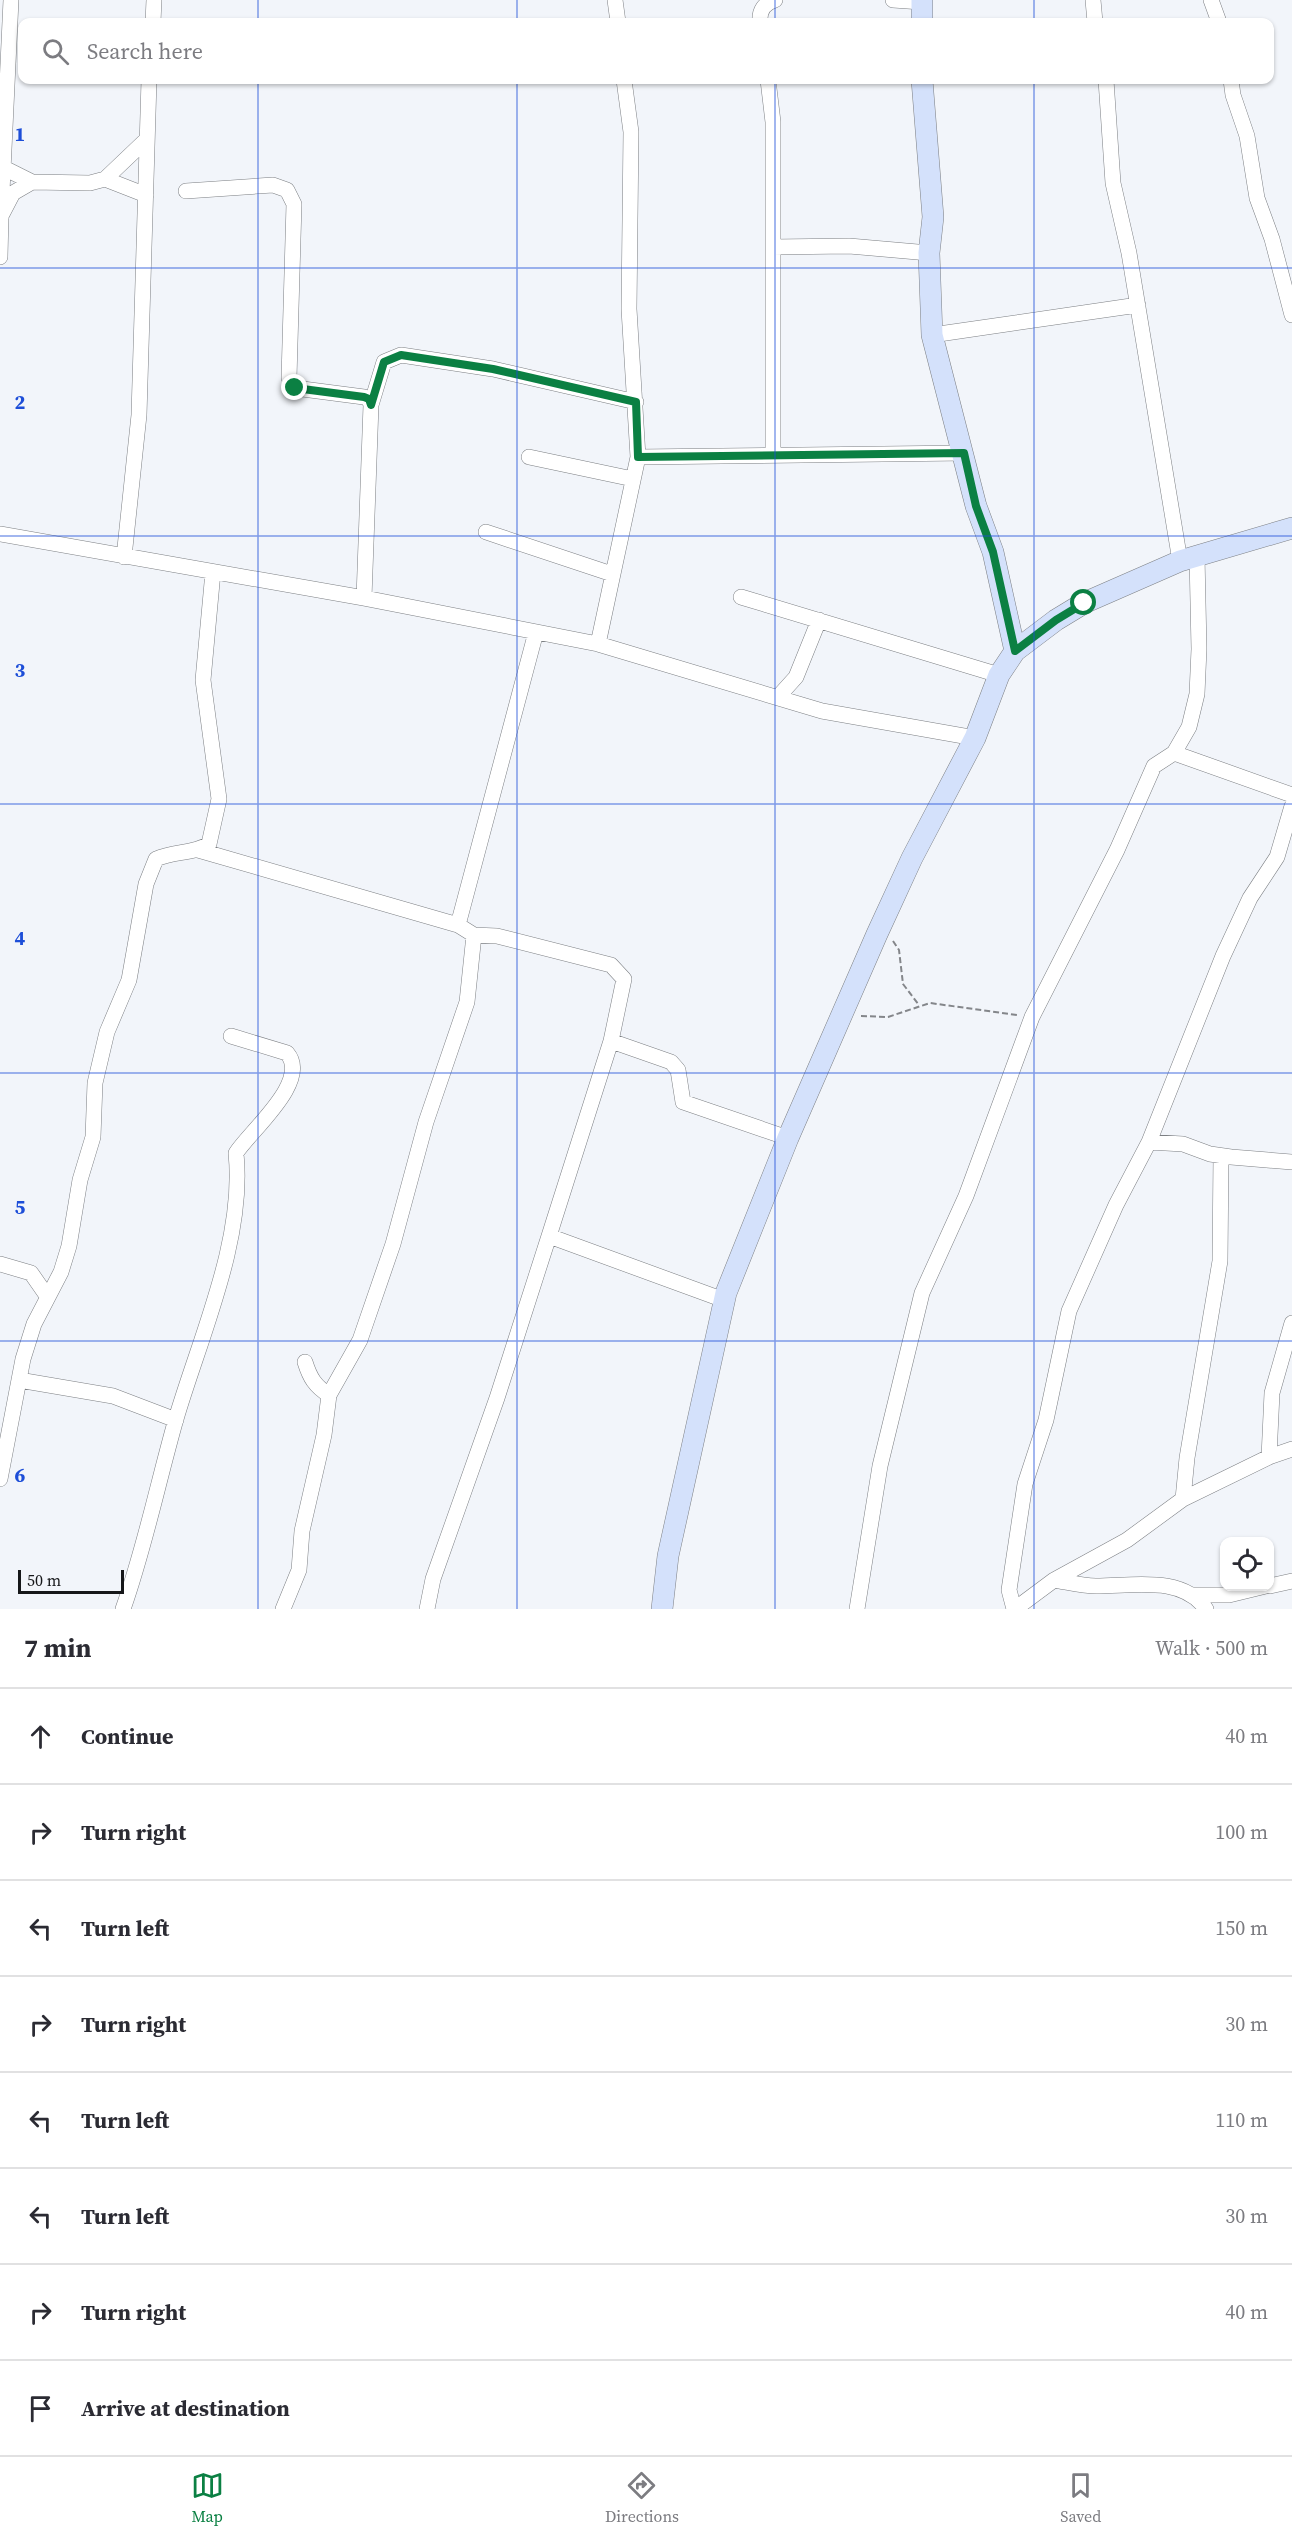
<!DOCTYPE html>
<meta charset="utf-8">
<style>
:root{--surface:#fff;--page:#f2f2f3;--text:#2b2b33;--muted:#7c7c81;--line:#e1e1e2;--accent:#0b8043}
body{margin:0;font-family:"Source Serif 4",serif;background:var(--page);color:var(--text)}
.controls{position:absolute;right:18px;bottom:18px;display:grid;overflow:hidden;border-radius:12px;box-shadow:0 2px 4px #0004}
.controls button{width:54px;height:54px;display:grid;place-items:center;padding:0;border:0;border-bottom:2px solid var(--line);background:var(--surface);color:var(--text);font:30px sans-serif}
.scale{position:absolute;left:18px;bottom:15px;width:106px;box-sizing:border-box;padding-left:6px;border:3px solid #161719;border-top:0;font-size:16px;line-height:21px;white-space:nowrap;color:#161719;-webkit-text-stroke:4px #f2f5fa;paint-order:stroke}
.stop{position:absolute;width:18px;height:18px;margin:-14px;border:4px solid #0b8043;border-radius:50%;background:#fff}
.stop.end{background:#0b8043;border-color:#fff;box-shadow:0 2px 6px #0008}
.list{margin:0;padding:0;list-style:none}
h2{display:flex;justify-content:space-between;align-items:center;height:78px;margin:0;padding:0 24px;font-size:26px}
h2 small{font-size:20px;font-weight:400;color:var(--muted)}
.list li{display:grid;grid-template-columns:39px 1fr auto;gap:18px;align-items:center;box-sizing:border-box;height:96px;padding:0 24px;border-top:2px solid var(--line)}
.list b{display:block;font-size:22px;white-space:nowrap}
.list em{font-size:20px;font-style:normal;color:var(--muted)}
.icon{flex:none;width:33px;height:33px;fill:none;stroke:currentColor;stroke-width:2;stroke-linecap:round;stroke-linejoin:round}
.map{position:relative;flex:none;width:1292px;height:1609px;overflow:hidden}
.search{position:absolute;background:var(--surface);box-shadow:0 2px 4px #0004;left:18px;right:18px;top:18px;height:66px;display:flex;align-items:center;gap:15px;box-sizing:border-box;padding:0 21px;border-radius:12px;color:var(--muted);font-size:22px}
.sheet{height:846px;background:var(--surface)}
nav{display:flex;justify-content:space-around;align-items:center;box-sizing:border-box;height:84px;border-top:2px solid var(--line);background:var(--surface);font-size:16px;color:var(--muted)}
nav a{display:grid;justify-items:center;gap:3px}
nav .on{color:var(--accent)}
.map>svg:first-child{display:block}
.lines{fill:none;stroke-linecap:round;stroke-linejoin:round}
.street-casing{stroke:#7c7f83;stroke-width:16}
.secondary-casing{stroke:#7c7f83;stroke-width:22}
.path{stroke:#84868a;stroke-width:2;stroke-dasharray:6 3;stroke-linecap:butt}
.street{stroke:#fff;stroke-width:15}
.secondary{stroke:#d4e1fb;stroke-width:21}
.route{stroke:#0b8043;stroke-width:8}
.grid{fill:none;stroke:#1d4ed8;stroke-width:1.5;stroke-opacity:0.55}
.grid-label{font-size:20px;text-anchor:middle;font-weight:bold;fill:#1d4ed8;stroke:#f2f5fa;stroke-width:6;stroke-linejoin:round;paint-order:stroke}
</style>
<div class="map">
<svg width="1292" height="1609" viewBox="0 0 1292 1609">
<rect width="100%" height="100%" fill="#f2f5fa"/>
<g class="lines">
<g class="street-casing">
<path id="street" d="M615 0 618 22
M893 0 922 2
M1093 0 1095 22
M1211 0 1219 22
M153 22 154 0
M760 22C759 11 764 3 775 0
M768 80 773 122V455
M1106 80 1113 183 1129 253 1180 561
M1231 80 1233 95 1247 136 1257 198 1272 239 1292 315
M2 167 32 182
M105 179 146 195
M186 191 273 185 287 190 294 204 289 378 295 388 364 397 369 399 371 405 364 598
M1 213 11 0
M773 247 849 246 929 253
M0 257 1 216 13 193 32 182 90 183 105 179 146 140
M932 335 1138 305
M371 405 384 362 401 355 493 369 636 402
M529 457 633 479
M638 457 964 453
M486 532 612 574
M0 534 364 598 598 644 822 711 975 738
M124 557 139 415 149 80
M741 597 999 675
M536 632 458 925 474 935 497 936 611 965 624 979 611 1041 549 1236
M598 644 638 457 629 309 631 132 624 80
M778 697 796 677 819 620
M1174 753 1292 795
M198 850 458 925
M611 1041 671 1062 678 1070 683 1102 788 1138
M1149 1142 1183 1144 1210 1154 1231 1157 1292 1162
M0 1264 31 1273 47 1296
M305 1362C310 1378 315 1386 329 1395
M19 1380 113 1396 176 1420
M1269 1457 1272 1393 1292 1323
M0 1479 23 1359 34 1324 61 1272 69 1246 80 1180 93 1137 95 1083 107 1032 129 980 146 884 156 859C174 851 193 854 209 844L219 799 203 680 213 572
M1183 1499 1187 1458 1220 1261 1221 1156
M1054 1580C1067 1582 1082 1586 1096 1586 1133 1586 1182 1575 1206 1609
M1270 1586 1292 1581
M1194 1595H1229L1266 1586
M123 1609C145 1547 158 1482 176 1419 200 1337 245 1240 236 1153 251 1130 311 1081 287 1053L231 1036
M283 1609 299 1570 302 1531 324 1435 329 1395 360 1340 393 1244 426 1122 467 1002 474 935
M427 1609 433 1579 497 1398 549 1236 724 1300
M857 1609 880 1466 922 1293 966 1196 1032 1017 1117 850 1154 766 1174 753 1189 727 1197 694 1199 649 1197 556
M1014 1609 1009 1590 1025 1484 1046 1420 1069 1311 1116 1205 1149 1142 1223 956 1250 898 1277 857 1292 806
M1015 1609 1054 1580 1127 1540 1183 1499 1269 1457 1292 1449"/>
</g>
<g class="secondary-casing">
<path id="secondary" d="M922 0V22
M922 80 933 217 929 253 932 335 976 506 993 552 1015 651
M662 1609 668 1556 726 1293 788 1138 877 934 912 858 975 738 999 675 1015 651 1056 620 1084 603 1180 561 1292 528"/>
</g>
<path class="path" d="M893 941 899 950 903 984 919 1005
M861 1016 888 1017 930 1003 1017 1015"/>
<use href="#street" class="street"/>
<use href="#secondary" class="secondary"/>
</g>
<g class="lines">
<path class="route" d="M295 388 364 397 369 399 371 405 384 362 401 355 493 369 636 402 638 457 964 453 976 506 993 552 1015 651 1056 620 1084 603"/>
</g>
<path class="grid" d="M258 0V22M517 0V22M775 0V22M1034 0V22M258 80V1609M517 80V1609M775 80V1609M1034 80V1609M0 268H1292M0 536H1292M0 804H1292M0 1073H1292M0 1341H1292"/>
<g class="grid-label">
<text x="20" y="141">1</text>
<text x="20" y="409">2</text>
<text x="20" y="677">3</text>
<text x="20" y="945">4</text>
<text x="20" y="1214">5</text>
<text x="20" y="1482">6</text>
</g>
</svg>
<div class="controls">
<button><svg class="icon" aria-label="locate" viewBox="0 0 24 24"><circle cx="12" cy="12" r="6"/><path d="M12 2v4M12 18v4M2 12h4M18 12h4"/></svg></button>
</div>
<div class="scale">50 m</div>
<div class="stop" style="left:1084px;top:603px"></div>
<div class="stop end" style="left:295px;top:388px"></div>
<div class="search"><svg class="icon" aria-label="search" viewBox="0 0 24 24"><circle cx="10" cy="10" r="6"/><path d="M15 15l6 6"/></svg>Search here</div>
</div>
<section class="sheet">
<h2>7 min<small>Walk · 500 m</small></h2>
<ul class="list">
<li><svg class="icon" aria-label="ahead" viewBox="0 0 24 24"><path d="M12 20V5M6 11l6-6 6 6"/></svg><div><b>Continue</b></div><em>40 m</em></li>
<li><svg class="icon" aria-label="right" viewBox="0 0 24 24"><path d="M7 20v-9h11M14 6l5 5-5 5"/></svg><div><b>Turn right</b></div><em>100 m</em></li>
<li><svg class="icon" aria-label="left" viewBox="0 0 24 24"><path d="M17 20v-9H6M10 6l-5 5 5 5"/></svg><div><b>Turn left</b></div><em>150 m</em></li>
<li><svg class="icon" aria-label="right" viewBox="0 0 24 24"><path d="M7 20v-9h11M14 6l5 5-5 5"/></svg><div><b>Turn right</b></div><em>30 m</em></li>
<li><svg class="icon" aria-label="left" viewBox="0 0 24 24"><path d="M17 20v-9H6M10 6l-5 5 5 5"/></svg><div><b>Turn left</b></div><em>110 m</em></li>
<li><svg class="icon" aria-label="left" viewBox="0 0 24 24"><path d="M17 20v-9H6M10 6l-5 5 5 5"/></svg><div><b>Turn left</b></div><em>30 m</em></li>
<li><svg class="icon" aria-label="right" viewBox="0 0 24 24"><path d="M7 20v-9h11M14 6l5 5-5 5"/></svg><div><b>Turn right</b></div><em>40 m</em></li>
<li><svg class="icon" aria-label="arrive" viewBox="0 0 24 24"><path d="M6 21V4h12l-3 4 3 4H6"/></svg><div><b>Arrive at destination</b></div></li>
</ul>
</section>
<nav>
<a class="on"><svg class="icon" aria-label="map" viewBox="0 0 24 24"><path d="M3 6l6-2 6 2 6-2v14l-6 2-6-2-6 2zM9 4v14M15 6v14"/></svg>Map</a>
<a><svg class="icon" aria-label="directions" viewBox="0 0 24 24"><path d="M12 3l9 9-9 9-9-9zM9 14v-3h6M13 9l2 2-2 2"/></svg>Directions</a>
<a><svg class="icon" aria-label="saved" viewBox="0 0 24 24"><path d="M7 4h10v16l-5-4-5 4z"/></svg>Saved</a>
</nav>
